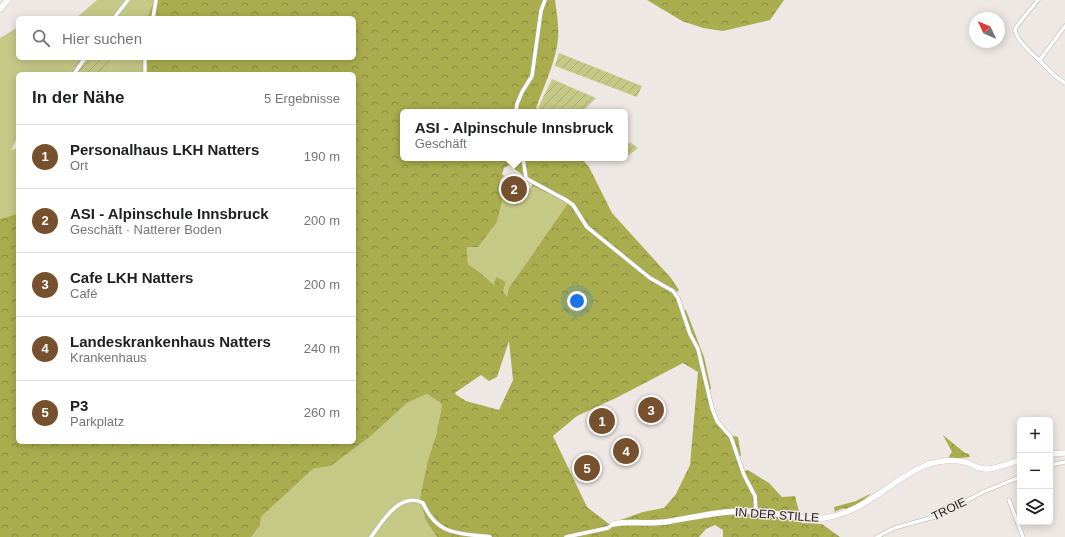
<!DOCTYPE html>
<html lang="de">
<meta charset="utf-8">
<style>
:root{--surface:#fff;--page:#f2f2f2;--text:#202124;--muted:#757577;--line:#e0e0e0;--accent:#77512d}
body{margin:0;font-family:Arial,sans-serif;background:var(--page);color:var(--text)}
.controls{position:absolute;right:12px;bottom:12px;display:grid;overflow:hidden;border-radius:6px;box-shadow:0 2px 10px #0003}
.controls button{width:36px;height:36px;display:grid;place-items:center;padding:0;border:0;border-bottom:1px solid var(--line);background:var(--surface);color:var(--text);font:20px sans-serif}
.compass{position:absolute;left:969px;top:12px;width:36px;height:36px;border-radius:50%;background:var(--surface);box-shadow:0 2px 10px #0003;rotate:314deg}
.you{position:absolute;left:577px;top:301px;width:14px;height:14px;margin:-10px;border:3px solid #fff;border-radius:50%;background:#1a73e8;box-shadow:0 0 0 6px #1a73e833}
.badge{display:grid;place-items:center;width:26px;height:26px;border-radius:50%;background:var(--accent);color:#fff;font-size:13px;font-weight:700}
.pin{position:absolute;translate:-50% -50%;border:2px solid #fff;box-shadow:0 1px 4px #0006}
.popup{position:absolute;left:400px;top:109px;width:228px;height:52px;box-sizing:border-box;display:grid;place-content:center;border-radius:6px;background:var(--surface);filter:drop-shadow(0 1px 3px #0005);font-size:13px;white-space:nowrap;color:var(--muted)}
.popup b{font-size:15px;color:var(--text)}
.popup::after{content:'';position:absolute;left:50%;top:100%;margin-left:-8px;border:8px solid transparent;border-top-color:var(--surface)}
.list{margin:0;padding:0;list-style:none}
h2{display:flex;justify-content:space-between;align-items:center;height:52px;margin:0;padding:0 16px;font-size:17px}
h2 small{font-size:13px;font-weight:400;color:var(--muted)}
.list li{display:grid;grid-template-columns:26px 1fr auto;gap:12px;align-items:center;box-sizing:border-box;height:64px;padding:0 16px;border-top:1px solid var(--line)}
.list b{display:block;font-size:15px;white-space:nowrap}
.list p{margin:0;font-size:13px;white-space:nowrap;color:var(--muted)}
.list em{font-size:13px;font-style:normal;color:var(--muted)}
.icon{flex:none;width:22px;height:22px;fill:none;stroke:currentColor;stroke-width:2;stroke-linecap:round;stroke-linejoin:round}
.map{position:relative;flex:none;width:1065px;height:537px;overflow:hidden}
.search{position:absolute;background:var(--surface);box-shadow:0 2px 10px #0003;left:16px;top:16px;width:340px;height:44px;display:flex;align-items:center;gap:10px;box-sizing:border-box;padding:0 14px;border-radius:6px;color:var(--muted);font-size:15px}
.panel{position:absolute;background:var(--surface);box-shadow:0 2px 10px #0003;left:16px;top:72px;width:340px;height:372px;border-radius:6px}
.map>svg:first-child{display:block}
.grass{fill:#c6c986}
.forest{fill:url(#forest-crowns);fill-rule:evenodd}
.garden{fill:url(#garden-furrows)}
.lines{fill:none;stroke-linecap:round;stroke-linejoin:round}
.street-casing{stroke:#b6b0ad;stroke-width:4.5}
.secondary-casing{stroke:#b6b0ad;stroke-width:6}
.street{stroke:#fff;stroke-width:3.5}
.secondary{stroke:#fff;stroke-width:5.5}
.labels{text-anchor:middle;stroke-width:3;stroke-linejoin:round;paint-order:stroke}
.street-label{font-size:12px;fill:#272423;stroke:#eee7e4}
</style>
<div class="map">
<svg width="1065" height="537" viewBox="0 0 1065 537">
<defs>
<pattern id="forest-crowns" width="20" height="18" patternUnits="userSpaceOnUse"><rect width="20" height="18" fill="#aaad4d"/><path d="M2 6a3 3 0 1 1 6 0M12 15a3 3 0 1 1 6 0" fill="none" stroke="#8a8d40"/></pattern>
<pattern id="garden-furrows" width="10" height="10" patternUnits="userSpaceOnUse"><rect width="10" height="10" fill="#c6c986"/><path d="M-1 1l2-2M0 10L10 0M9 11l2-2" fill="none" stroke="#aaac73"/></pattern>
</defs>
<rect width="100%" height="100%" fill="#eee7e4"/>
<path class="grass" d="M97 0H154L147 18H76Z
M18 27V58H79L68 74H18V136L11 150 18 148V215L0 222V38Z
M107 58H142L143 74H107L113 64Z
M499 185 518 195 534 187 568 203 518 275 507 297 503 291 506 282 494 285 482 274 468 264 467 246 478 247Z
M427 394 439 402 442 405 436 435 428 460 426 521 437 537H251L260 526 261 517 313 469 331 466 371 436 407 403Z"/>
<path class="forest" d="M154 0H555C557 15 560 31 557 46 553 68 543 88 536 108L542 112H403V158H581L589 167 612 213 671 278 679 290 674 294 680 309 686 310 704 357 711 388 710 390C712 409 716 433 738 437L741 455 738 459 741 472 748 470 769 483 782 497 795 496 802 523 822 524 840 537H723V530L715 525 706 529 699 537H437L426 521 420 498 428 460 436 435 442 405 439 402 427 394 407 403 371 436 331 466 313 469 261 517 260 526 251 537H0V219L18 214V442H354V74H143L142 58H354V18H147ZM509 165 528 179 527 181 532 184 531 189 518 195 499 185 501 179 504 176 502 174 504 168ZM499 185 518 195 534 187 568 203 518 275 509 288 507 297 503 291 506 282 496 277 494 285 482 274 468 264 467 247H478L497 222 503 197 498 191ZM509 341 513 380 499 410 466 401 455 394 456 392 481 375 489 381 497 377ZM683 363 698 372 690 465 676 494 664 508 643 512 609 524 587 507 553 436 577 416 618 397Z
M647 0H784L770 20 723 31 703 28 682 21Z
M943 435 965 453 969 454 970 457 950 459 949 456 952 452Z
M872 493 857 505 847 510 844 508 836 511 835 513 834 507 856 501Z"/>
<path class="garden" d="M559 53 642 86 637 97 555 66Z
M79 58H107L113 64 107 74H68Z
M552 79 596 98 582 112H544L538 108Z
M630 142 638 148 625 158V143L627 145Z"/>
<g class="lines">
<g class="street-casing">
<path id="street" d="M1038 0 1016 27 1015 31C1018 41 1031 53 1039 60L1042 57 1065 26
M114 18 128 0
M153 18 156 0
M145 58V74
M1039 60 1055 76 1065 83
M74 74 85 58
M516 112 517 104 522 92 532 76 541 11 545 0
M523 158 526 178 529 180 566 200 573 205 587 227 650 278 673 291 678 298 690 334 698 349 712 408 717 421 731 437 744 475 755 496 756 511
M1050 465 1065 462
M1009 500 1023 537
M371 537C382 522 400 491 423 503 437 536 459 533 490 537
M566 537 608 528 613 524
M877 537 894 528 938 516 983 492 1020 477"/>
</g>
<g class="secondary-casing">
<path id="secondary" d="M0 9 8 0
M1050 454 1065 453
M613 524C631 521 647 524 665 522 691 518 722 510 749 511 774 511 799 521 824 518 853 514 876 496 899 480 909 474 918 468 929 464 940 461 956 459 968 463 973 465 979 469 985 469 994 470 1010 463 1020 460"/>
</g>
<use href="#street" class="street"/>
<use href="#secondary" class="secondary"/>
</g>
<g class="labels">
<g class="street-label">
<text transform="translate(949 509) rotate(-26)" y="4">TROIE</text>
<text transform="translate(777 515) rotate(4)" y="4">IN DER STILLE</text>
</g>
</g>
</svg>
<div class="controls">
<button>+</button>
<button>−</button>
<button><svg class="icon" aria-label="layers" viewBox="0 0 24 24"><path d="M12 4l9 5-9 5-9-5zM3 14l9 5 9-5"/></svg></button>
</div>
<svg class="compass" viewBox="-18 -18 36 36"><path d="M0-13l5 13h-10z" fill="#e53935"/><path d="M0 13l5-13h-10z" fill="#757577"/></svg>
<div class="you"></div>
<div class="pin badge" style="left:602px;top:421px">1</div>
<div class="pin badge" style="left:514px;top:189px">2</div>
<div class="popup"><b>ASI - Alpinschule Innsbruck</b>Geschäft</div>
<div class="pin badge" style="left:651px;top:410px">3</div>
<div class="pin badge" style="left:626px;top:451px">4</div>
<div class="pin badge" style="left:587px;top:468px">5</div>
<div class="search"><svg class="icon" aria-label="search" viewBox="0 0 24 24"><circle cx="10" cy="10" r="6"/><path d="M15 15l6 6"/></svg>Hier suchen</div>
<section class="panel">
<h2>In der Nähe<small>5 Ergebnisse</small></h2>
<ul class="list">
<li><span class="badge">1</span><div><b>Personalhaus LKH Natters</b><p>Ort</p></div><em>190 m</em></li>
<li><span class="badge">2</span><div><b>ASI - Alpinschule Innsbruck</b><p>Geschäft · Natterer Boden</p></div><em>200 m</em></li>
<li><span class="badge">3</span><div><b>Cafe LKH Natters</b><p>Café</p></div><em>200 m</em></li>
<li><span class="badge">4</span><div><b>Landeskrankenhaus Natters</b><p>Krankenhaus</p></div><em>240 m</em></li>
<li><span class="badge">5</span><div><b>P3</b><p>Parkplatz</p></div><em>260 m</em></li>
</ul>
</section>
</div>
